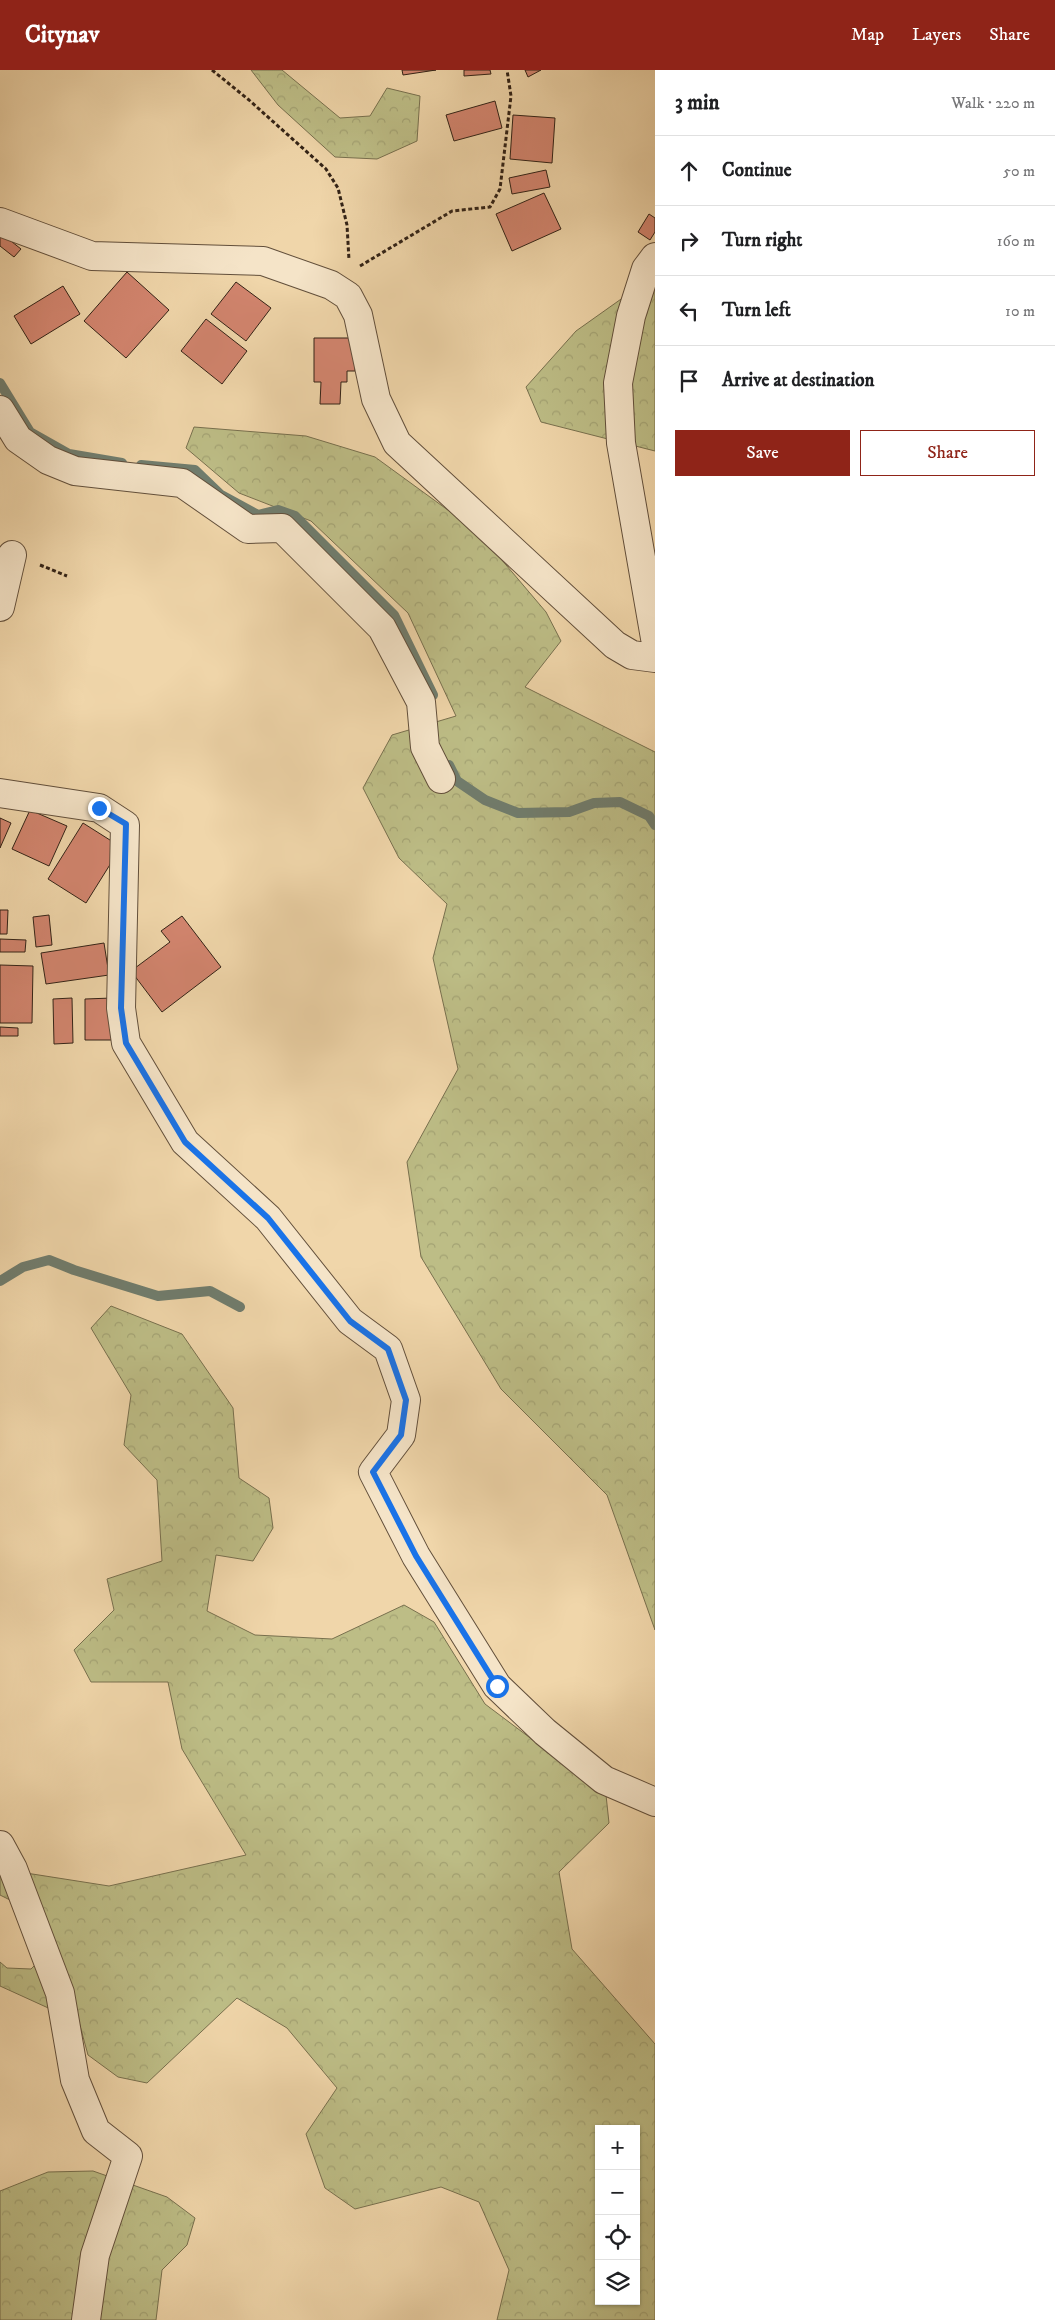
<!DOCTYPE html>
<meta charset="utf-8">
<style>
:root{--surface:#fff;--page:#f6f6f6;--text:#202124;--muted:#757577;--line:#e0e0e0;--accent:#8f2418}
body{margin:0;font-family:"IM FELL DW Pica",serif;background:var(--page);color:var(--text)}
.controls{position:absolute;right:15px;bottom:15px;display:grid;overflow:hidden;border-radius:0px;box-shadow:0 1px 4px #0004}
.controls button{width:45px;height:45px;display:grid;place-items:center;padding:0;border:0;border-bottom:1px solid var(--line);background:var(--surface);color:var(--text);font:25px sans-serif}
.stop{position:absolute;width:15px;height:15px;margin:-11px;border:4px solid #1a73e8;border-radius:50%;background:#fff}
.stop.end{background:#1a73e8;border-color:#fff;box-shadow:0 1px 5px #0008}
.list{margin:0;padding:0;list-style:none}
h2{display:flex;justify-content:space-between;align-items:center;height:65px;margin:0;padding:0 20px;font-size:21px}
h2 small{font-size:16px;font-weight:400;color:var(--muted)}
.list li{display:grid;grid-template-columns:32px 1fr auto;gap:15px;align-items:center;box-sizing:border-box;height:70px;padding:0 20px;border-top:1px solid var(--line)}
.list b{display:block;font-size:19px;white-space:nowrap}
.list em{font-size:16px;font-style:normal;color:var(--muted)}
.actions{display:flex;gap:10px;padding:15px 20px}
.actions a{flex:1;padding:11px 0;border:1px solid var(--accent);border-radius:0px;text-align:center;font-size:18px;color:var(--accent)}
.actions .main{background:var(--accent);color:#fff}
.icon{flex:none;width:28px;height:28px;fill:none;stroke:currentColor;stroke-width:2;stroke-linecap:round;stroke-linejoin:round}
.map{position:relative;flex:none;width:655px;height:2250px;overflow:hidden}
header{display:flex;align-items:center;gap:30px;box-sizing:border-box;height:70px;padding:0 25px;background:var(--accent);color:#fff}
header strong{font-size:24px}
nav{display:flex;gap:28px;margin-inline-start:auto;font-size:18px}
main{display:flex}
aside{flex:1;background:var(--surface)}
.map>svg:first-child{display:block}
.forest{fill:url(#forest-crowns);stroke:#78704e;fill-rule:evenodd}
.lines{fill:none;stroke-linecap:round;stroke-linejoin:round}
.stream{stroke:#707d6e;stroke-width:10}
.building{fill:#d3856f;stroke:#322216}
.minor-casing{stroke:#624f3b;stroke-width:30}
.path{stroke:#322216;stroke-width:3;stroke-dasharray:4 2.5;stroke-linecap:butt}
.minor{stroke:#f5e4c8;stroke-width:28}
.route{stroke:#1a73e8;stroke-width:6}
</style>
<header>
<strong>Citynav</strong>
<nav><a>Map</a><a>Layers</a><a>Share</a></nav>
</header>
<main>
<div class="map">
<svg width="655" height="2250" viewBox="0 0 655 2250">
<defs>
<pattern id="forest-crowns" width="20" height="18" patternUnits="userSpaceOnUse" patternTransform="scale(1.25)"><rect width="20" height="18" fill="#bdbd86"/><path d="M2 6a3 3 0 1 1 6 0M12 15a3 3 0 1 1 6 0" fill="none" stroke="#a3a273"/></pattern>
</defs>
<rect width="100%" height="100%" fill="#f0d6aa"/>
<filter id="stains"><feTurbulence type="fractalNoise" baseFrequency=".004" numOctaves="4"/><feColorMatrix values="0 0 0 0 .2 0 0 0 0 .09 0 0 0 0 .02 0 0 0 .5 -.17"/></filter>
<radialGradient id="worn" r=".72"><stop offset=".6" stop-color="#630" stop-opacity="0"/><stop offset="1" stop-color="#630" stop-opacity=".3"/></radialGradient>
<path class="forest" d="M251 0H282L340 48 370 46 387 18 420 26 417 71 377 89 335 87 278 35Z
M655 205V381L541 352 526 317 576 261Z
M194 357 306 366 375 387 478 462 546 542 561 571 525 617 655 682V1560L607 1425 501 1319 421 1187 407 1092 458 999 433 888 447 834 399 788 363 718 392 665 456 646 408 543 311 451 239 423 186 378Z
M111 1236 182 1264 233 1338 239 1408 269 1428 273 1458 253 1491 216 1485 207 1541 255 1565 332 1569 404 1535 434 1552 485 1634 606 1725 609 1753 559 1802 572 1879 655 1974V2250H497L509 2200 479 2132 441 2117 355 2139 325 2118 306 2064 337 2018 287 1958 237 1928 147 2013 118 2007 88 1985 79 1952 0 1916V1892L7 1898 31 1899 56 1874 40 1845 0 1825V1773L26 1803 109 1816 246 1785 182 1679 168 1612H91L74 1580 114 1540 107 1509 162 1491 157 1410 124 1375 131 1325 91 1258ZM599 2059H636V2231H599Z
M93 2101 167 2127 195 2148 187 2175 162 2200 156 2250H0V2121L48 2102Z"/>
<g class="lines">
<path class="stream" d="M0 313 30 362 69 384 122 393
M141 395 195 400 221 425 258 445 278 440 295 446 394 545 433 625
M449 695 457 711 485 730 518 743 569 742 594 733 620 732 649 746 655 755
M0 1211 23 1197 49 1190 74 1200 158 1226 210 1221 240 1237"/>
</g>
<path class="building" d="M402 0H436L403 5Z
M464 0H490L491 4 464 6Z
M525 0H541L528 7Z
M495 31 502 58 454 71 446 45Z
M513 45 555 48 552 93 510 89Z
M546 100 550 117 512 124 509 108Z
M544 123 561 159 512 181 496 144Z
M649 144 655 148V162L650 170 638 162Z
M2 164 21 179 14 187 0 176V167Z
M127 202 169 240 126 288 84 251Z
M236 212 271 238 246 271 211 244Z
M63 216 80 244 31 274 14 246Z
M206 249 247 281 222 314 181 281Z
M314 268H355V301H347V312H341L340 334H320L321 312H314Z
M30 740 67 756 49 796 12 779Z
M0 748 11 753 0 778Z
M83 753 121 777 86 833 48 809Z
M0 840H8L7 864H0Z
M49 845 52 875 36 877 33 847Z
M182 846 221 897 162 942 131 901 170 872 161 861Z
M0 869 26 870 25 882H0Z
M104 873 109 905 46 914 41 883Z
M0 895 33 896 32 953H0Z
M72 928 73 973 54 974 53 929Z
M112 928V970H85V929Z
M0 957 18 958V966H0Z"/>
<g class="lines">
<g class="minor-casing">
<path id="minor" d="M0 152 92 186 263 191 331 215 348 226 358 245 376 329 397 373 615 575 632 585 655 588
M655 187 646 199 631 246 618 313 621 373 655 568
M0 340 18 369 48 390 75 401 182 413 248 459 282 458 382 558 421 632 425 677 441 709
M0 537 12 485
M0 723 99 738 125 755 121 938 126 973 185 1072 268 1148 350 1251 388 1279 406 1330 401 1365 373 1402 416 1486 497 1616 545 1662 604 1710 655 1732
M0 1775 13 1799 60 1923 75 2010 96 2061 128 2086 95 2185 86 2250"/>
</g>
<path class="path" d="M212 0 249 30 326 99 338 118 347 155 349 190
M360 196 452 141 490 137 500 119 511 26 507 0
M40 495 67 506"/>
<use href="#minor" class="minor"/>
</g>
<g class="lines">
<path class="route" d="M99 738 126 754 121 938 126 973 185 1072 268 1148 350 1251 388 1279 406 1330 401 1365 373 1402 416 1486 497 1616"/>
</g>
<rect width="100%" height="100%" filter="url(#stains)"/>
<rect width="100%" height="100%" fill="url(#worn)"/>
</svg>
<div class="controls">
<button>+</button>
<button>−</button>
<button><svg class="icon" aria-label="locate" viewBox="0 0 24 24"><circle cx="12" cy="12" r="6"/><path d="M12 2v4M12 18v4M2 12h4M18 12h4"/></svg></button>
<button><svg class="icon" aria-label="layers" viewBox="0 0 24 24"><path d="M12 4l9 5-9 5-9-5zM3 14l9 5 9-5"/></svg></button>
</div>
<div class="stop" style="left:497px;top:1616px"></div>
<div class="stop end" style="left:99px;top:738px"></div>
</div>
<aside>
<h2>3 min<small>Walk · 220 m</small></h2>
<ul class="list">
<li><svg class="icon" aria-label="ahead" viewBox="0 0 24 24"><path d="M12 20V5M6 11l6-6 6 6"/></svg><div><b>Continue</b></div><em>50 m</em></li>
<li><svg class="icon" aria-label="right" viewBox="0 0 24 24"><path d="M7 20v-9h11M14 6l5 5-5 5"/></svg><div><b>Turn right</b></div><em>160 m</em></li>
<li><svg class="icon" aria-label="left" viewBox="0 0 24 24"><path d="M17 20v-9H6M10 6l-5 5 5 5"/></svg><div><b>Turn left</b></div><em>10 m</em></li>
<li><svg class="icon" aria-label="arrive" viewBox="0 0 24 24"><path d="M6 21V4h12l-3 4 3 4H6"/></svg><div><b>Arrive at destination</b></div></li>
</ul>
<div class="actions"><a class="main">Save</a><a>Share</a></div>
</aside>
</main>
